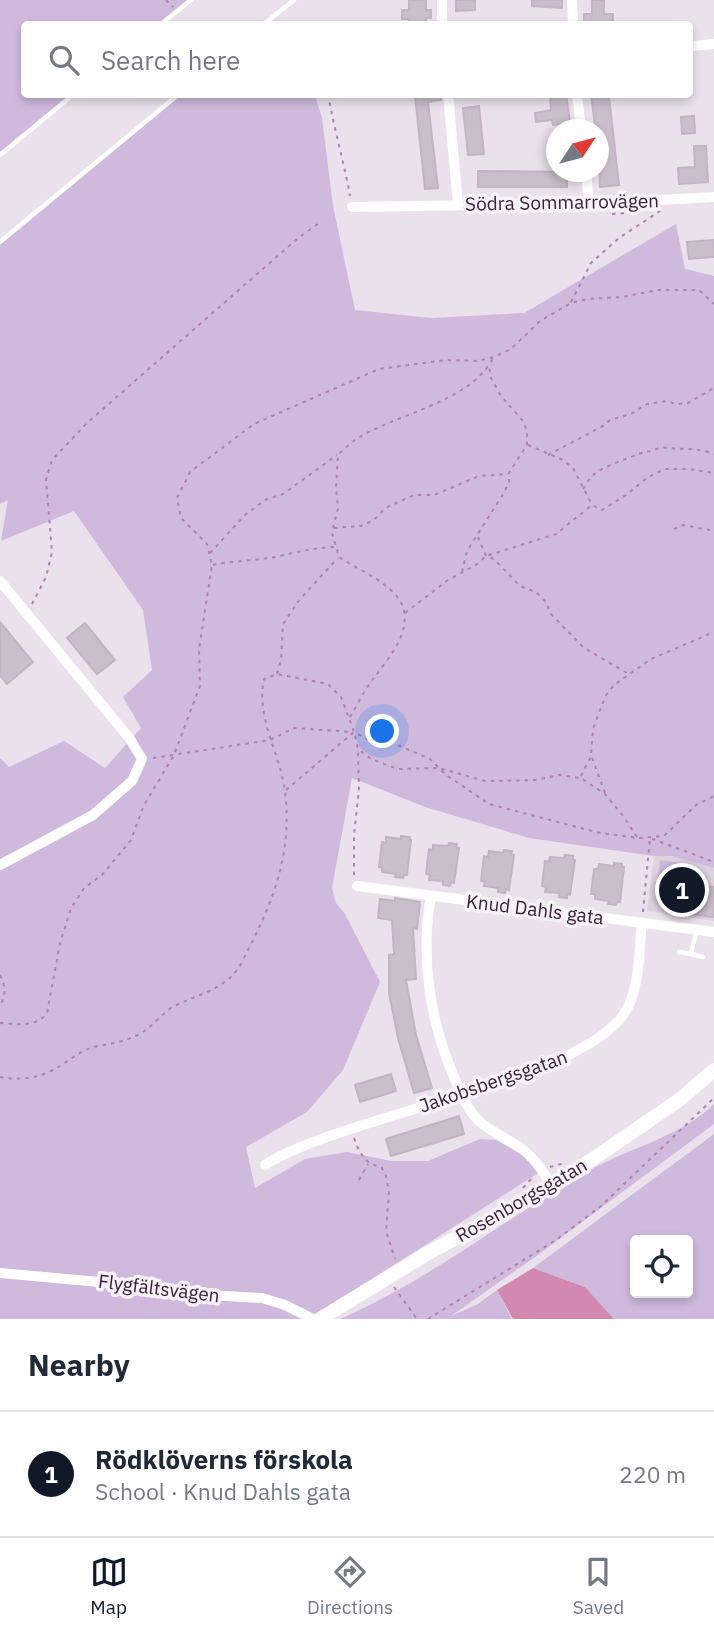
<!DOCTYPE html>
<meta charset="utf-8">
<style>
:root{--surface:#fff;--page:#f2f2f3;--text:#1f2937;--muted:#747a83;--line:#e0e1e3;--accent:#111827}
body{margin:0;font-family:"IBM Plex Sans",sans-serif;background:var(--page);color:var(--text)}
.controls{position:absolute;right:21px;bottom:21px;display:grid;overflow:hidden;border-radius:7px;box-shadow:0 4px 10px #0003}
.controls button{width:63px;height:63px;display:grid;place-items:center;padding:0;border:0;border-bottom:2px solid var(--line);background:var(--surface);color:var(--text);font:35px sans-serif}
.compass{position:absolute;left:546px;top:119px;width:63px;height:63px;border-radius:50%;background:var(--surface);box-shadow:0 4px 10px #0003;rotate:54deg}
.you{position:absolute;left:383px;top:732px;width:24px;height:24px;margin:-18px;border:5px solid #fff;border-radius:50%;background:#1a73e8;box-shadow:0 0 0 10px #1a73e833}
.badge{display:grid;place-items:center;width:46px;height:46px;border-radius:50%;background:var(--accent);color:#fff;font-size:23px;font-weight:700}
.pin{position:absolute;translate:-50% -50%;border:4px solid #fff;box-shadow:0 2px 7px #0006}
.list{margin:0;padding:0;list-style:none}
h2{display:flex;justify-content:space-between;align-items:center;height:91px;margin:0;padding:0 28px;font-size:30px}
h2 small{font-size:23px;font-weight:400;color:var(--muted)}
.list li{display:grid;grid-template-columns:46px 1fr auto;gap:21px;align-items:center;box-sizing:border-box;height:126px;padding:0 28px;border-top:2px solid var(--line)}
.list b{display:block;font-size:26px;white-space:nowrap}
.list p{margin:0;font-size:23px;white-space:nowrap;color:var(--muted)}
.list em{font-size:23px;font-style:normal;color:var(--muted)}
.icon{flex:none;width:38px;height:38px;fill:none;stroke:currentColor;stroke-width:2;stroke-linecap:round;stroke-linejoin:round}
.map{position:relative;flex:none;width:714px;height:1319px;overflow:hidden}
.search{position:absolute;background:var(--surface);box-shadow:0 4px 10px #0003;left:21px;right:21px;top:21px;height:77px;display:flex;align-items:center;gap:18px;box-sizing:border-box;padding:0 24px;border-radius:7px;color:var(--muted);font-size:26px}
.sheet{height:217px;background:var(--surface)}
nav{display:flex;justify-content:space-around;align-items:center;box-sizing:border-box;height:98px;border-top:2px solid var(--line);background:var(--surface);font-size:19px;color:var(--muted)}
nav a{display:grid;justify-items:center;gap:4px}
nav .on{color:var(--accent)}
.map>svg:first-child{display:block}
.built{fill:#ded2df}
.green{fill:#cfbadd;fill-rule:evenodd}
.water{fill:#d189af}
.building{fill:#cabdcc;stroke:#c4b3c5;stroke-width:2}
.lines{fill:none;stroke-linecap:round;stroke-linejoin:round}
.path{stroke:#af81af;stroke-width:2;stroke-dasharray:3.5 5;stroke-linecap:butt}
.lane{stroke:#fff;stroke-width:4.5}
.street{stroke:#fff;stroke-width:10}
.secondary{stroke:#fff;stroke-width:14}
.labels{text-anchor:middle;stroke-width:7;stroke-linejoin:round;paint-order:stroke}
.street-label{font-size:19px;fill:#3c213b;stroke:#f7f2f8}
</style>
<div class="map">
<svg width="714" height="1319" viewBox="0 0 714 1319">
<rect width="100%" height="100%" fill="#eae1ec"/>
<path class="built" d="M672 855 714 868V921L647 911 654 856Z"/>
<path class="green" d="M0 0H191L161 24H24V94L74 95 0 155Z
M179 95H315L322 118 333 206 355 310 431 318 524 313 676 224 685 269 714 276V868L672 856H654L529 838 425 807 352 778 332 888 336 903 345 914 380 982 343 1070 307 1112 246 1147 255 1188 305 1159 347 1152 391 1161H428L480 1139 496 1140 522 1155 540 1172 309 1319H0V758L9 767 64 741 105 768 141 728 123 697 152 670 143 610 74 511 1 541 8 500 0 504V242Z
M660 860 688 864 708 877 707 880 693 876 658 878Z
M714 1104V1124L535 1257 451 1316 478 1304 497 1290 512 1319H340C430 1280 507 1217 592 1169 632 1147 682 1136 714 1104Z
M714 1134V1319H614L585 1287 533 1268ZM635 1240H688V1293H635Z"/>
<path class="water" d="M533 1268 585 1287 614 1319H513L497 1290Z"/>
<path class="building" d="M409 0H426V10H431V18H426V24H409V19H402V10H409Z
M456 0H475V10L456 11Z
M532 0H562V8L532 6Z
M592 0H604V14H613V22H604V24L584 22V14H592Z
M419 94H441V100L428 102 438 188 425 189 415 96Z
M550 94H566L570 123 553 125 552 120 536 122 535 113 551 110Z
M591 94H607L609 97 619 185 600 187 598 125 595 126Z
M479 106 484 154 468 155 463 108Z
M694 116 695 133 682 134 681 117Z
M694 146H706L708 182 679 184 678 168 695 167Z
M478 171 567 172V187H478Z
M714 240V257L689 259 687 242Z
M0 622 33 662 7 684 0 675Z
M85 623 115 660 97 674 67 638Z
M401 836 410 837 409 840H411L407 875H404L403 878 395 877 396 874 382 872V867H379L382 842 386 843V837L401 839Z
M449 843 457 844 456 848H459L454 883 451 882 450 886 443 885V881L429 880 430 875 426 874 429 849 433 850V845L448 846Z
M504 850 512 851 511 854 514 855 509 890 506 889 505 893 498 892V888L484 886 485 882 481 881 484 856 488 857 489 851 503 853Z
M565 855 573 856V860H575L570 895 567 894V898L559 897V893L545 892 546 887 542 886 545 861 549 862 550 857 564 858Z
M614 863 622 864V867H624L620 902H617L616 905 608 904 609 901 595 899V894H591L594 869H598L599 864 614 866Z
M684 883 714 887V917L681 913Z
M395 898 420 902 417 929 413 928 416 979 406 980 416 1035 432 1088 414 1093 398 1038 389 993V955L394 954 392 920 378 918 380 899 395 901Z
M391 1074 396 1091 360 1102 355 1085Z
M459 1116 464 1134 391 1156 386 1139Z"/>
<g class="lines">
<path class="path" d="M166 0 173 7
M328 94C334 129 344 162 350 196
M612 214 628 213
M571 302 591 263 619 238 660 211
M528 445 561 459 573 468 592 505
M548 455 603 426 610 420 631 414 647 404 667 401 676 404 688 403 714 388
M583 489C586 485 589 478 593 475 604 466 626 459 639 454 648 450 651 453 660 447 679 450 696 447 714 454
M334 528 361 526 374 520 385 508 414 495H434L479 476 508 474
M674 529 683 525 714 531
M478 537 486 556 494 559 520 586 536 592 546 602 551 614 584 648 627 673
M210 553 246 514 265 500 283 494 337 455
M213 565C235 560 258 561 280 556 299 551 315 548 335 547
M462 572 467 551 502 496 509 483V473L527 445V431L523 421 501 396 491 378 489 367
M32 604 46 577 52 552 46 479 52 460 87 423 297 239 319 223
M405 613 448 580 476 565 486 556 556 534 592 505 602 510 626 495 648 477 665 469H689L714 473
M277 674 281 660 283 624 300 599 338 558
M350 717C357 705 364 691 373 679 391 655 421 622 394 593 378 577 357 569 339 557L332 533 338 508 336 487 338 455C343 450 349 444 355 440 394 414 470 403 493 358
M153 758 270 740 294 728 353 732
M581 776 591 756
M286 790 354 732 358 749 371 759 398 769 439 768 485 781 536 780 559 775 581 778 605 794 624 817 637 837
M605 793 591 755 593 729 605 697 614 685 651 659 714 632
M354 875V835L359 788 358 752
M643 912 650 838 714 862
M0 975C6 987 6 994 0 1006
M0 1023C17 1024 36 1028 47 1013L60 943 71 908 84 888 102 875 131 840 143 807 174 755 200 686 199 649 212 565 207 544 181 518 177 498 190 472 254 424 379 369 446 360 478 361 494 357 511 349 540 321 571 303 587 299 622 297 658 290H699L714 304
M0 1077C22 1081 41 1078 60 1066 72 1058 83 1049 98 1046 115 1043 133 1040 147 1029 155 1023 162 1014 171 1008 192 996 214 993 232 976 241 967 247 951 253 940 277 893 292 845 285 792 280 752 256 720 264 679L277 674 328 684 341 697 354 732 367 739 386 740 430 759 445 774 489 804 600 833 638 838 664 836 696 805 714 796
M354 1138 359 1151 369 1163 382 1168 386 1176 389 1192 386 1231 395 1259
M550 1167 565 1163
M359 1180 368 1164
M523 1188 533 1177
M394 1287 417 1319
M428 1319 556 1240 601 1206 714 1098"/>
<path class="lane" d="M161 24 191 0
M264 24 294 0
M0 155 74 94
M0 242 179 94
M697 929 691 954 703 957
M679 952 691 954"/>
<path class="street" d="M442 0V24
M572 0 573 24
M690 46 714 44
M448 94 458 204
M577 94 581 130
M586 172 589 203
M352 207 605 203 714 197
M0 581 130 739 142 759 132 781 93 815 0 865
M357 886 714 932
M431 896C420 956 430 1023 455 1079 461 1093 467 1109 478 1120 490 1131 505 1138 518 1146 534 1157 543 1171 552 1187
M265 1165C342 1115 595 1079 628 1007 640 982 639 950 642 923
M0 1273 144 1286 206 1295 262 1298 285 1305 313 1319"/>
<path class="secondary" d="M320 1319 428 1253 552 1187 679 1100 714 1070"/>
</g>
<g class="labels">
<g class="street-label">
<text transform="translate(562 202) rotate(-1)" y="7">Södra Sommarrovägen</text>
<text transform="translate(535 909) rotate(7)" y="7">Knud Dahls gata</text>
<text transform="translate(493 1081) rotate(-19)" y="7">Jakobsbergsgatan</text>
<text transform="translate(521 1200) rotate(-30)" y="7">Rosenborgsgatan</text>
<text transform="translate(159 1288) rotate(7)" y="7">Flygfältsvägen</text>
</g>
</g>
</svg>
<div class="controls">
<button><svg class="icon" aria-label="locate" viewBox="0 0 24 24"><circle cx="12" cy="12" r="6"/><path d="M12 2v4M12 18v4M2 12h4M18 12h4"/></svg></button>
</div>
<svg class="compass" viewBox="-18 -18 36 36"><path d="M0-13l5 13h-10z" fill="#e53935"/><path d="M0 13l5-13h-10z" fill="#747a83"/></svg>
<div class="you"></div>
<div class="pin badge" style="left:682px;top:890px">1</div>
<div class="search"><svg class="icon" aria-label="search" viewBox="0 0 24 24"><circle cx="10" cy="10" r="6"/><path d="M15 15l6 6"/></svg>Search here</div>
</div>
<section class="sheet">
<h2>Nearby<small></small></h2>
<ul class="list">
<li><span class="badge">1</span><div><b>Rödklöverns förskola</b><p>School · Knud Dahls gata</p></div><em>220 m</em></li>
</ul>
</section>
<nav>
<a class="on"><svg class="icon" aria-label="map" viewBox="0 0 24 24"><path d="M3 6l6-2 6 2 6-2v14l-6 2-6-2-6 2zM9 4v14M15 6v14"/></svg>Map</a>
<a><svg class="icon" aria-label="directions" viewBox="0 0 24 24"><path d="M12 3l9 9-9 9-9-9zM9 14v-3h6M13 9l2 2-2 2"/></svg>Directions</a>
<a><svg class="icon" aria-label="saved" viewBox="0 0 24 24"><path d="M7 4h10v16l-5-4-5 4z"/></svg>Saved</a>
</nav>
